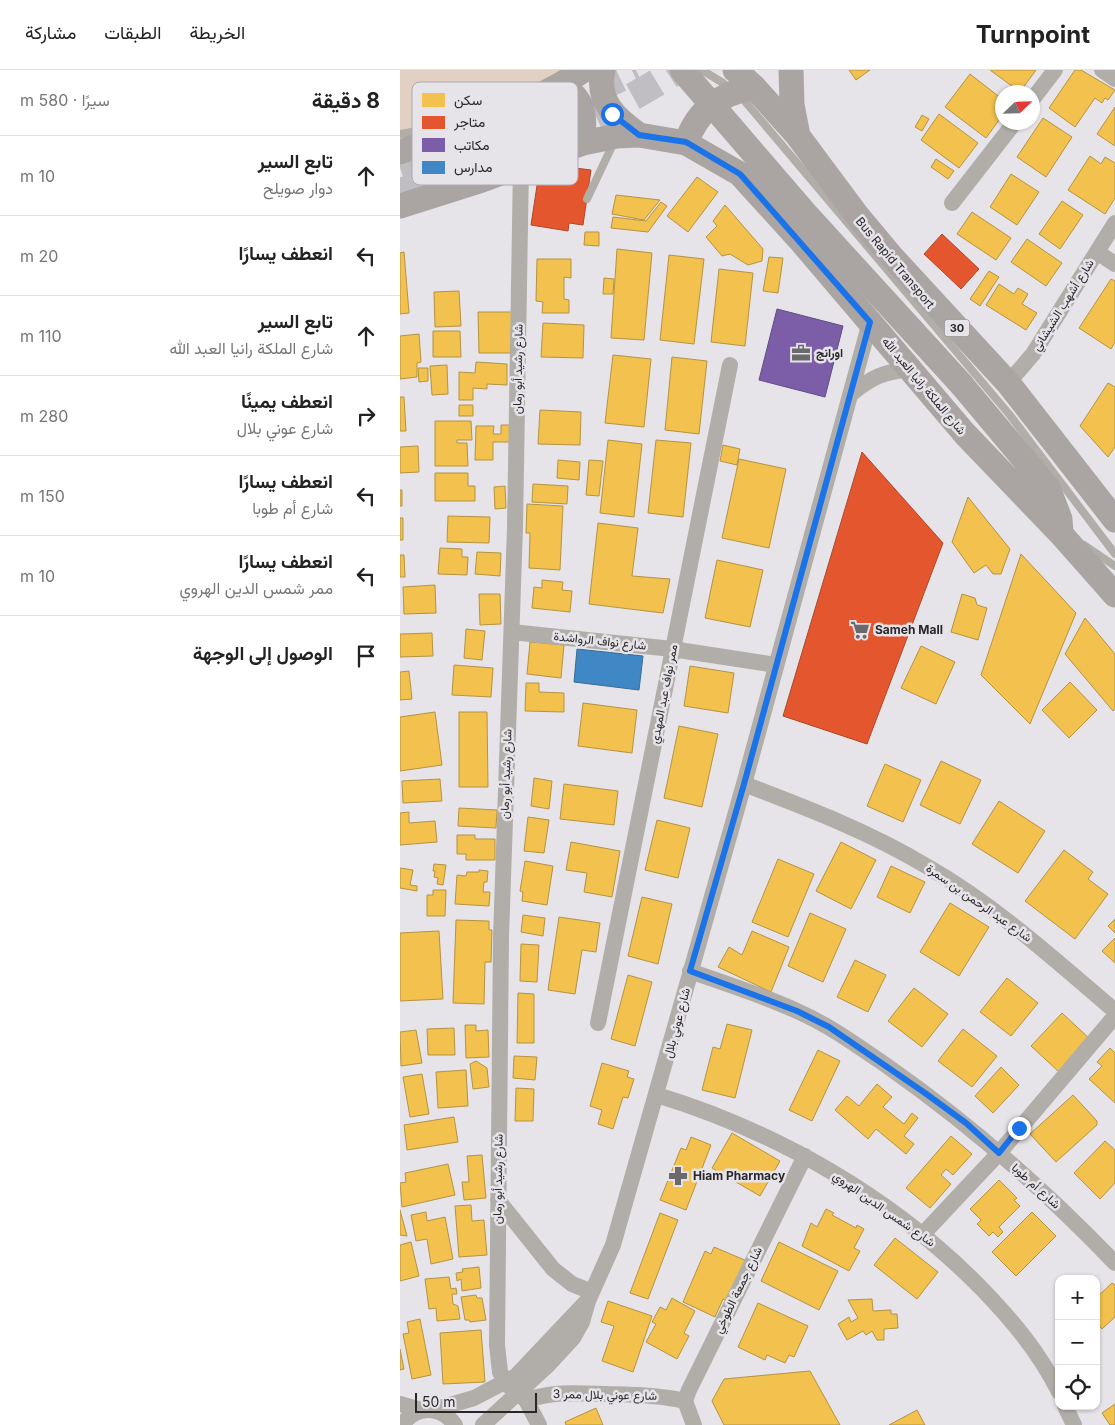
<!DOCTYPE html>
<html lang="ar">
<meta charset="utf-8">
<style>
:root{--surface:#fff;--page:#f2f2f2;--text:#222;--muted:#767676;--line:#e0e0e0}
body{margin:0;font-family:Inter,Vazirmatn,sans-serif;background:var(--page);color:var(--text);direction:rtl}
.controls{position:absolute;right:15px;bottom:15px;display:grid;overflow:hidden;border-radius:10px;box-shadow:0 1px 4px #0004}
.controls button{width:45px;height:45px;display:grid;place-items:center;padding:0;border:0;border-bottom:1px solid var(--line);background:var(--surface);color:var(--text);font:25px sans-serif}
.compass{position:absolute;left:595px;top:15px;width:45px;height:45px;border-radius:50%;background:var(--surface);box-shadow:0 1px 4px #0004;rotate:67deg}
.scale{position:absolute;left:15px;bottom:12px;width:122px;box-sizing:border-box;padding-left:5px;border:2px solid #28272a;border-top:0;font-size:14px;line-height:18px;white-space:nowrap;color:#28272a;-webkit-text-stroke:4px #e6e3e9;paint-order:stroke}
.stop{position:absolute;width:15px;height:15px;margin:-11px;border:4px solid #1a73e8;border-radius:50%;background:#fff}
.stop.end{background:#1a73e8;border-color:#fff;box-shadow:0 1px 5px #0008}
.list{margin:0;padding:0;list-style:none}
h2{display:flex;justify-content:space-between;align-items:center;height:65px;margin:0;padding:0 20px;font-size:21px}
h2 small{font-size:16px;font-weight:400;color:var(--muted)}
.list li{display:grid;grid-template-columns:32px 1fr auto;gap:15px;align-items:center;box-sizing:border-box;height:80px;padding:0 20px;border-top:1px solid var(--line)}
.list b{display:block;font-size:19px;white-space:nowrap}
.list p{margin:0;font-size:16px;white-space:nowrap;color:var(--muted)}
.list em{font-size:16px;font-style:normal;color:var(--muted)}
.icon{flex:none;width:28px;height:28px;fill:none;stroke:currentColor;stroke-width:2;stroke-linecap:round;stroke-linejoin:round}
.map{position:relative;flex:none;width:715px;height:1355px;overflow:hidden;direction:ltr}
header{display:flex;align-items:center;gap:30px;box-sizing:border-box;height:70px;padding:0 25px;background:var(--surface);border-bottom:1px solid var(--line)}
header strong{font-size:24px}
nav{display:flex;gap:28px;margin-inline-start:auto;font-size:18px}
main{display:flex}
aside{flex:1;background:var(--surface)}
.map>svg:first-child{display:block}
.green{fill:#e2d0c3}
.homes{fill:#f2c14e;stroke:#b59343}
.shops{fill:#e4572e;stroke:#ac492d}
.offices{fill:#7b5ea7;stroke:#624e82}
.schools{fill:#3f88c5;stroke:#386b96}
.lines{fill:none;stroke-linecap:round;stroke-linejoin:round}
.highway-tunnel{stroke:#c0bec2;stroke-width:28;stroke-dasharray:28 14;stroke-linecap:butt}
.lane{stroke:#b1ada9;stroke-width:8}
.street{stroke:#b1ada9;stroke-width:16}
.primary{stroke:#aaa5a2;stroke-width:25}
.primary-bridge{stroke:#aaa5a2;stroke-width:25}
.route{stroke:#1a73e8;stroke-width:6}
.labels{text-anchor:middle;stroke-width:5;stroke-linejoin:round;paint-order:stroke}
.shield{fill:#e6e3e9;stroke:#615f63;stroke-width:1}
.shield-label{font-size:11px;font-weight:bold;fill:#28272a}
.street-label{font-size:12px;fill:#28272a;stroke:#e6e3e9}
.poi-label{font-size:12px;font-weight:bold;fill:#28272a;stroke:#e6e3e9;text-anchor:start}
.key{fill:#e6e3e9;stroke:#adabb0;stroke-width:1}
.key-label{font-size:14px;fill:#28272a}
</style>
<header>
<strong>Turnpoint</strong>
<nav><a>الخريطة</a><a>الطبقات</a><a>مشاركة</a></nav>
</header>
<main>
<div class="map">
<svg width="715" height="1355" viewBox="0 0 715 1355">
<rect width="100%" height="100%" fill="#e6e4e8"/>
<path class="green" d="M0 0H173L0 68Z"/>
<path class="homes" d="M449 0H470L456 10Z
M590 0H636L620 22Z
M675 0H681L715 20 708 30 705 28 702 33 695 28 675 57 649 38Z
M570 4 602 29V46L586 68 545 37Z
M715 37V76L697 64Z
M539 44 578 73 559 98 521 70Z
M522 45 529 49 522 61 515 57Z
M643 48 672 67 646 107 617 87Z
M690 86 701 94 705 87 715 93V128L705 144 668 120Z
M536 89 554 101 548 109 531 97Z
M611 104 639 122 617 155 590 137Z
M297 107 318 122 288 162 267 146Z
M216 125 260 130 244 150 212 144Z
M662 131 683 145 660 179 639 164Z
M261 132 267 136 248 162 211 158 213 147 246 151Z
M325 135 363 179 362 191 348 195 330 184 322 186 306 167 317 156 313 151Z
M572 142 611 168 596 190 557 164Z
M185 162H199V176L184 175Z
M627 169 662 193 646 216 611 192Z
M217 179 252 183 244 270 211 268Z
M4 182 9 243 0 244V183Z
M269 185 304 189 294 274 260 270Z
M369 187 383 188 378 223 363 221Z
M137 189H171V208L164 207V229L169 230V243H142L143 232 136 231Z
M319 199 353 203 345 276 311 272Z
M589 201 599 207 580 236 570 229Z
M204 208 214 209 213 224H203Z
M711 209 715 211V272L711 279 679 258Z
M599 214 614 224 618 218 628 224 622 234 637 243 626 260 586 235Z
M59 221 61 256 35 257 34 222Z
M78 242H112V283H79Z
M143 253 184 255 183 288 141 287Z
M33 261H60L61 287H33Z
M19 264 21 292 17 293V307L0 309V266Z
M213 285 251 289 244 357 205 353Z
M272 287 307 291 299 364 265 360Z
M76 292 107 294V315L87 314V319L73 318V330H59V302L75 303Z
M47 295 48 324 32 325 30 296Z
M18 298H28V311L19 312Z
M708 313 715 317V377L708 387 680 356Z
M0 327H4L6 361H0Z
M59 335H73V346H59Z
M140 340 181 342 180 375 138 374Z
M35 351H71L72 370H57V373H67L68 396H35Z
M101 355H113L112 372H93V390H75L76 356H94L93 364H101Z
M208 370 242 374 234 447 200 443Z
M256 370 291 373 283 447 248 443Z
M323 375 340 379 337 395 320 391Z
M18 376 19 402 0 403V377Z
M339 389 386 399 369 478 322 468Z
M158 390 180 392 179 410 157 408Z
M189 390 203 391 199 426 186 425Z
M35 403H68V416H75V431H35Z
M133 414 168 416 167 434 132 432Z
M105 416 106 438 95 439 94 417Z
M0 420H2V436H0Z
M568 427 610 479 601 504H593L586 495 574 503 552 472Z
M127 434 163 436 160 500 129 498 130 463H126Z
M48 446 90 447 89 473 47 472Z
M0 448H3V470H0Z
M198 453 238 458 232 506 270 509 263 543 189 534Z
M40 478 62 479V487H68L67 505 38 504Z
M77 482 101 483 100 506 75 504Z
M621 484 676 543 630 654 581 605Z
M0 485H4L5 507H0Z
M317 490 363 500 350 557 305 548Z
M142 510 163 512 162 520 172 521 170 542 132 538 134 517 142 518Z
M35 515 36 543 4 544 3 517Z
M79 524H100L101 554 80 555Z
M562 524 575 528 577 535 587 538 578 570 551 562Z
M685 548 715 584V639L713 641 665 584Z
M66 559 85 561 82 590 64 588Z
M32 563 33 586 0 587V564Z
M130 572 164 575 161 608 127 604Z
M521 576 555 592 536 634 501 618Z
M54 595 93 598 91 627 52 625Z
M290 596 334 603 328 643 284 636Z
M9 601 12 629 0 630V602Z
M670 612 697 640 669 668 642 640Z
M126 613H139V622L164 623V642L125 641Z
M183 633 237 640 232 683 178 676Z
M35 642 42 695 0 701V647Z
M59 642H87L88 717H59Z
M279 656 318 664 302 737 264 728Z
M541 691 581 710 560 754 520 735Z
M485 694 521 710 503 752 467 736Z
M134 708 152 711 149 739 131 736Z
M40 709 42 731 3 733 2 711Z
M164 714 218 721 214 755 160 749Z
M599 731 645 761 618 803 572 774Z
M59 738 97 740 96 758 58 756Z
M9 742V753L35 751 37 772 0 775V743Z
M128 747 149 750 144 783 124 781Z
M257 750 290 758 278 808 245 800Z
M57 765H75V769H95V790H66V784H57Z
M171 772 220 781 212 827 184 822 187 803 166 800Z
M441 772 476 790 451 839 416 821Z
M664 780 693 802 688 809 708 824 675 869 625 831Z
M378 789 414 804 388 867 352 852Z
M125 791 153 796 147 835 122 831 123 822 120 821Z
M34 794 46 795 43 815 37 814 38 808 34 807 35 801H33Z
M491 796 525 812 510 843 477 827Z
M0 798 13 800 10 815 17 816V821L0 818Z
M79 800 88 801 87 812H84L83 822H90L89 836 55 834 57 805 66 806 67 802H79Z
M33 820H46L45 846H27V825H33Z
M242 827 272 834 258 894 228 886Z
M550 833 589 857 559 906 520 882Z
M410 843 446 859 423 912 388 896Z
M123 845 145 848 143 866 121 862Z
M159 847 200 853 196 882 182 880 175 924 148 920Z
M715 849V863L708 856Z
M56 850 89 851V860H92L91 892H85L84 934 53 933Z
M39 861 43 929 0 931V863Z
M352 861 389 877 371 922 318 897 329 877 342 885Z
M715 868V893L702 881Z
M121 874 139 875 137 912 120 911Z
M455 890 486 905 468 942 437 927Z
M228 905 252 912 235 976 211 969Z
M607 908 638 933 611 966 580 942Z
M514 918 548 944 522 977 488 951Z
M118 923 134 924V973H117Z
M662 943 690 969 659 1002 631 976Z
M327 954 352 960 335 1028 302 1020 313 977 320 979Z
M65 955H76V961L88 960 89 987 66 988Z
M54 958 55 985H28L27 959Z
M563 959 597 986 572 1017 538 991Z
M16 960 22 993 1 996 0 962Z
M710 978 715 983V1033L689 1009 702 996 697 992Z
M418 980 440 991 412 1051 389 1040Z
M114 986 137 987 135 1010 113 1008Z
M76 991 87 998 89 1017 73 1019 70 994Z
M202 993 229 1001 227 1007 234 1009 228 1028 223 1027 213 1059 198 1054 202 1040 190 1036Z
M601 997 619 1015 593 1043 575 1026Z
M66 1000 68 1036 38 1038 36 1002Z
M22 1004 29 1044 10 1047 3 1007Z
M477 1014 492 1027 483 1037 504 1054 512 1043 518 1048 504 1066 514 1074 506 1084 476 1059 468 1069 435 1040 447 1026 459 1036Z
M116 1018 134 1019 133 1051H115Z
M673 1025 697 1051V1055L656 1092 630 1064Z
M54 1047 58 1072 7 1080 4 1055Z
M332 1063 380 1091 360 1126 312 1098Z
M551 1066 572 1084 553 1105 546 1099 541 1105 551 1114 530 1138 506 1118Z
M291 1067 311 1075 286 1140 260 1130 281 1078 286 1080Z
M705 1071 715 1080V1113L700 1129 674 1103Z
M82 1085 86 1128 64 1130 62 1112H69L67 1086Z
M48 1094 55 1125 2 1137 0 1113 6 1112 5 1103Z
M599 1110 617 1128 614 1130 620 1136 599 1157 603 1162 598 1167 593 1162 589 1166 577 1154 581 1150 570 1139Z
M71 1135 72 1151 84 1150 87 1185 59 1187 55 1136Z
M426 1139 434 1143 432 1145 456 1158 457 1155 464 1159 454 1178 460 1181 449 1201 402 1176 411 1153 417 1157Z
M0 1140 7 1166 0 1165Z
M26 1142 27 1151 45 1147 53 1189 31 1194 27 1169 16 1171 11 1145Z
M632 1142 656 1166 616 1206 592 1182Z
M260 1143 278 1150 248 1229 230 1223Z
M495 1168 538 1202 517 1229 474 1195Z
M11 1172 19 1206 0 1211V1175Z
M379 1172 438 1201 419 1240 361 1211Z
M314 1177 347 1191 329 1232 323 1229 315 1247 283 1232 305 1181 311 1184Z
M79 1197 81 1218 62 1221 61 1209 57 1211 56 1203 63 1202 62 1199Z
M49 1207 51 1219 56 1218 57 1224H52L53 1234 58 1236 60 1249 37 1251 36 1238 29 1239 25 1209Z
M712 1213 715 1215V1247L702 1259 696 1253V1228Z
M76 1225 77 1228H82L86 1250 70 1252 69 1250H65L61 1227Z
M272 1228 295 1241 284 1263 289 1266 277 1289 246 1272 256 1254 252 1252 260 1237 266 1240Z
M472 1229 473 1241 491 1240V1244H497L498 1258 484 1259V1270H477L472 1261 466 1265 463 1261 447 1270 438 1254 449 1247 451 1252 458 1248 448 1230Z
M208 1231 252 1246 233 1302 202 1291 214 1256 201 1252Z
M358 1233 408 1256 394 1287 389 1285 385 1293 367 1285 365 1290 338 1277Z
M20 1249 31 1305 12 1309 3 1264 9 1263 7 1252Z
M81 1260 85 1312 43 1314 40 1263Z
M0 1279 4 1299 0 1300Z
M410 1301 440 1355H324L312 1331 324 1309Z
M715 1334V1355H710L702 1343Z
M196 1338 203 1355H166L165 1352Z
M517 1340 525 1355H489Z"/>
<path class="shops" d="M168 97 191 100 183 155 169 153 168 161 131 155 138 109 165 113Z
M542 164 579 199 561 219 524 184Z
M462 382 543 473 467 674 383 646Z"/>
<path class="offices" d="M377 239 443 256 425 327 359 310Z"/>
<path class="schools" d="M177 579 243 586 239 620 174 612Z"/>
<g class="lines">
<path class="highway-tunnel" d="M0 98 133 50 236 0
M0 122C95 89 193 55 277 0"/>
<path class="lane" d="M302 0 323 13 343 29 609 344 715 484
M0 64 17 61 80 39
M138 93 145 110
M187 129 214 72
M684 475 715 496"/>
<path class="street" d="M702 0 715 9
M632 30 655 0
M121 95 115 457 101 867 97 1275 100 1302 105 1313 126 1330 139 1355
M552 133 615 52
M697 182 715 194
M608 313 633 284 715 153
M451 324C472 307 483 302 510 299
M112 562 272 579 376 595
M344 714C407 738 470 762 528 797 596 836 655 890 715 941
M290 901C326 914 362 925 397 941 429 955 458 976 487 996 570 1054 645 1120 715 1193
M198 953 330 295
M257 1025C378 1062 493 1128 582 1219 612 1250 639 1282 659 1322
M98 1130 153 1199 172 1214 192 1222
M523 1164 599 1083 715 946
M126 1330C156 1321 177 1323 207 1324 234 1325 259 1325 285 1331
M0 1334 21 1340
M665 1336 674 1355
M33 1340 74 1328 116 1306 186 1232
M2 1355C16 1335 41 1335 55 1355
M83 1355 148 1295 173 1268 182 1252 188 1231 213 1175 344 714 470 252
M294 1355 285 1331 289 1320 405 1086"/>
<path class="primary" d="M203 0C196 31 215 48 239 65
M335 0 354 17 398 66 456 144 491 186 608 313 715 450
M391 0 392 35 398 66
M163 15C187 34 184 44 183 73
M64 59C45 75 47 83 57 104L73 110H82
M286 73C298 39 320 24 354 17
M0 82C60 60 132 35 184 0
M0 136 82 110 183 73 217 66 239 65 286 73 340 104 400 170 565 364 661 464 715 525
M561 314 648 418 660 449 661 464"/>
<path class="primary-bridge" d="M282 0 404 142 561 314"/>
</g>
<g class="lines">
<path class="route" d="M212 44 239 65 286 72 340 104 470 252 344 714 290 901 397 941 429 957 525 1023 566 1053 599 1083 619 1058"/>
</g>
<defs>
<g id="office-bare" transform="scale(1.5)"><path d="M-6-3h4V-5.5h4V-3h4V5H-6ZM-1-4.5V-3h2v-1.5ZM-6 0V1H6V0Z" fill="#6a696c" stroke="#e6e3e9" stroke-width="2.5" paint-order="stroke"/></g>
<g id="supermarket-bare" transform="scale(1.5)"><path d="M-6-5.5h2.5l.6 2H6L4.5 2H-2.5L-4.4-4H-6ZM-1.5 3.2a1.3 1.3 0 1 0 .1 0ZM3 3.2a1.3 1.3 0 1 0 .1 0Z" fill="#6a696c" stroke="#e6e3e9" stroke-width="2.5" paint-order="stroke"/></g>
<g id="pharmacy-bare" transform="scale(1.5)"><path d="M-2-6h4v4h4v4h-4v4h-4v-4h-4v-4h4Z" fill="#6a696c" stroke="#e6e3e9" stroke-width="2.5" paint-order="stroke"/></g>
</defs>
<g fill-rule="evenodd">
<use href="#office-bare" x="401" y="283"/>
<use href="#supermarket-bare" x="460" y="560"/>
<use href="#pharmacy-bare" x="278" y="1106"/>
</g>
<g class="labels">
<rect class="shield" x="544.5" y="249.5" width="25" height="17" rx="4"/>
<g class="shield-label">
<text x="557" y="262">30</text>
</g>
<g class="street-label">
<text transform="translate(495 193) rotate(50)" y="4">Bus Rapid Transport</text>
<text transform="translate(663 235) rotate(-58)" y="4">شارع أشهب الشيشاني</text>
<text transform="translate(118 299) rotate(-89)" y="4">شارع رشيد أبو رمان</text>
<text transform="translate(524 316) rotate(50)" y="4">شارع الملكة رانيا العبد الله</text>
<text transform="translate(200 571) rotate(6)" y="4">شارع نواف الرواشدة</text>
<text transform="translate(264 624) rotate(-79)" y="4">ممر نواف عبد المهدي</text>
<text transform="translate(106 704) rotate(-88)" y="4">شارع رشيد أبو رمان</text>
<text transform="translate(579 833) rotate(35)" y="4">شارع عبد الرحمن بن سمرة</text>
<text transform="translate(277 953) rotate(-75)" y="4">شارع عوني بلال</text>
<text transform="translate(98 1109) rotate(-89)" y="4">شارع رشيد أبو رمان</text>
<text transform="translate(636 1116) rotate(42)" y="4">شارع أم طوبا</text>
<text transform="translate(484 1139) rotate(35)" y="4">شارع شمس الدين الهروي</text>
<text transform="translate(338 1220) rotate(-64)" y="4">شارع جمعة الطوخي</text>
<text transform="translate(205 1325) rotate(1)" y="4">شارع عوني بلال ممر 3</text>
</g>
<g class="poi-label">
<text x="416" y="287">اورانج</text>
<text x="475" y="564">Sameh Mall</text>
<text x="293" y="1110">Hiam Pharmacy</text>
</g>
</g>
<rect x="12" y="12" width="166" height="103" rx="8" class="key"/>
<rect x="22" y="23" width="23" height="14" fill="#f2c14e"/>
<rect x="22" y="46" width="23" height="13" fill="#e4572e"/>
<rect x="22" y="68" width="23" height="14" fill="#7b5ea7"/>
<rect x="22" y="91" width="23" height="13" fill="#3f88c5"/>
<g class="key-label">
<text x="54" y="35">سكن</text>
<text x="54" y="57">متاجر</text>
<text x="54" y="80">مكاتب</text>
<text x="54" y="102">مدارس</text>
</g>
</svg>
<div class="controls">
<button>+</button>
<button>−</button>
<button><svg class="icon" aria-label="locate" viewBox="0 0 24 24"><circle cx="12" cy="12" r="6"/><path d="M12 2v4M12 18v4M2 12h4M18 12h4"/></svg></button>
</div>
<svg class="compass" viewBox="-18 -18 36 36"><path d="M0-13l5 13h-10z" fill="#e53935"/><path d="M0 13l5-13h-10z" fill="#767676"/></svg>
<div class="scale">50 m</div>
<div class="stop" style="left:212px;top:44px"></div>
<div class="stop end" style="left:619px;top:1058px"></div>
</div>
<aside>
<h2>8 دقيقة<small>سيرًا · 580 m</small></h2>
<ul class="list">
<li><svg class="icon" aria-label="ahead" viewBox="0 0 24 24"><path d="M12 20V5M6 11l6-6 6 6"/></svg><div><b>تابع السير</b><p>دوار صويلح</p></div><em>10 m</em></li>
<li><svg class="icon" aria-label="left" viewBox="0 0 24 24"><path d="M17 20v-9H6M10 6l-5 5 5 5"/></svg><div><b>انعطف يسارًا</b></div><em>20 m</em></li>
<li><svg class="icon" aria-label="ahead" viewBox="0 0 24 24"><path d="M12 20V5M6 11l6-6 6 6"/></svg><div><b>تابع السير</b><p>شارع الملكة رانيا العبد الله</p></div><em>110 m</em></li>
<li><svg class="icon" aria-label="right" viewBox="0 0 24 24"><path d="M7 20v-9h11M14 6l5 5-5 5"/></svg><div><b>انعطف يمينًا</b><p>شارع عوني بلال</p></div><em>280 m</em></li>
<li><svg class="icon" aria-label="left" viewBox="0 0 24 24"><path d="M17 20v-9H6M10 6l-5 5 5 5"/></svg><div><b>انعطف يسارًا</b><p>شارع أم طوبا</p></div><em>150 m</em></li>
<li><svg class="icon" aria-label="left" viewBox="0 0 24 24"><path d="M17 20v-9H6M10 6l-5 5 5 5"/></svg><div><b>انعطف يسارًا</b><p>ممر شمس الدين الهروي</p></div><em>10 m</em></li>
<li><svg class="icon" aria-label="arrive" viewBox="0 0 24 24"><path d="M6 21V4h12l-3 4 3 4H6"/></svg><div><b>الوصول إلى الوجهة</b></div></li>
</ul>
</aside>
</main>
